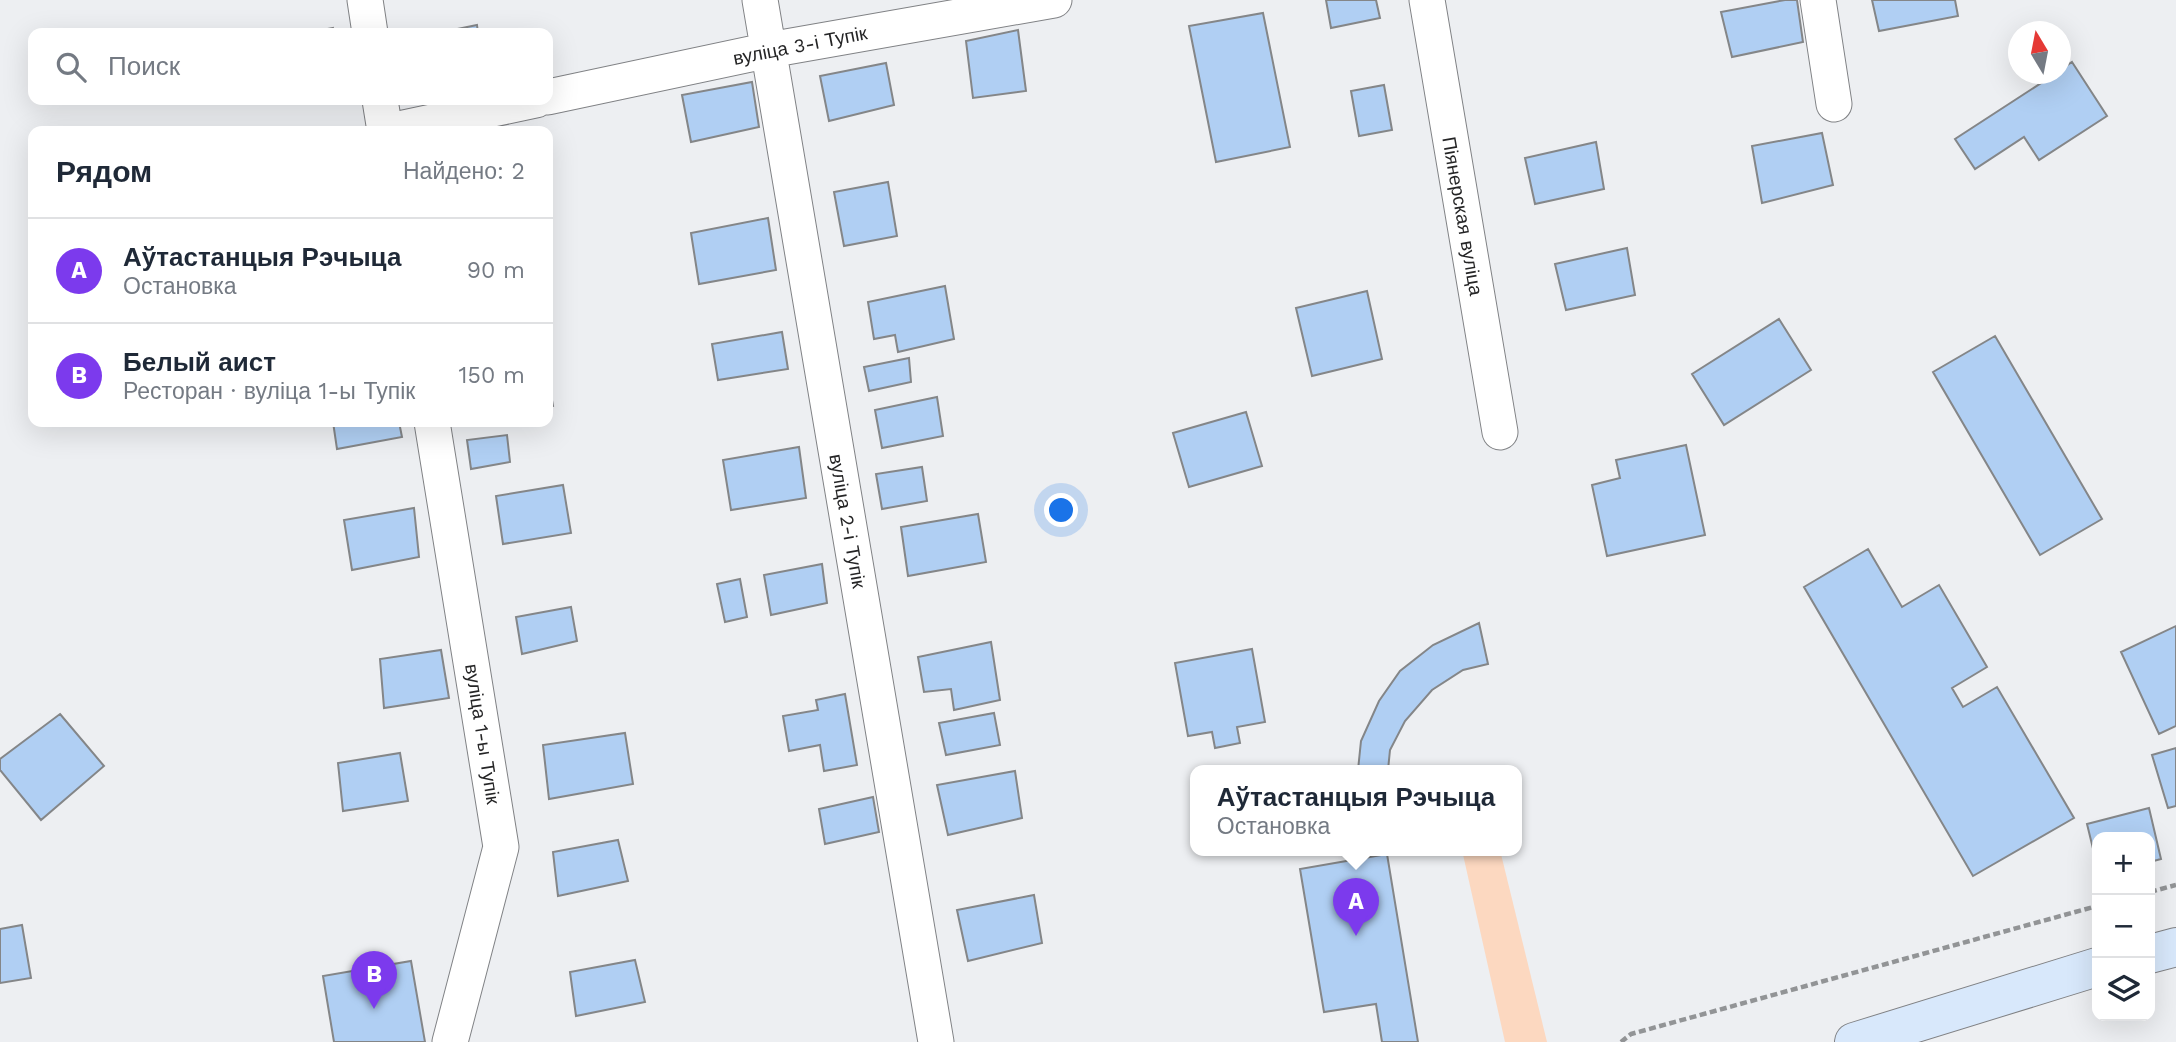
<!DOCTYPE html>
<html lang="ru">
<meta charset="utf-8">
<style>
:root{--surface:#fff;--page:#f2f2f3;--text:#1f2937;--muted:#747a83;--line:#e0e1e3;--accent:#7c3aed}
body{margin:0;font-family:"Work Sans",sans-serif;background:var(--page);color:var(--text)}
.controls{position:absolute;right:21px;bottom:21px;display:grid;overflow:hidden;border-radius:14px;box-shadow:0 7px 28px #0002}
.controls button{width:63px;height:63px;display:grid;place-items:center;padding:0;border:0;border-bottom:2px solid var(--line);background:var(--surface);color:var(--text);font:35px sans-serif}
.compass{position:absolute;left:2008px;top:21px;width:63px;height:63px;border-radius:50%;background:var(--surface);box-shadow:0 7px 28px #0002;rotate:350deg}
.you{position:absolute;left:1062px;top:511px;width:24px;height:24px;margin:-18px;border:5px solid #fff;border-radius:50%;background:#1a73e8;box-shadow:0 0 0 10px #1a73e833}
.badge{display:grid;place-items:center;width:46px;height:46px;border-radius:50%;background:var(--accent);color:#fff;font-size:23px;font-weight:700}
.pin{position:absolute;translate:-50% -58px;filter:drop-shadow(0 2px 4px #0008)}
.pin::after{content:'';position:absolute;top:37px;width:24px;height:21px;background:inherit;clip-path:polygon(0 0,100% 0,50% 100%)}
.popup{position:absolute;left:1190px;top:765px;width:332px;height:91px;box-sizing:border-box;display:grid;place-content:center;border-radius:14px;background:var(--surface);filter:drop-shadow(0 2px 5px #0005);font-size:23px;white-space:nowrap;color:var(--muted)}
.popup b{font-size:26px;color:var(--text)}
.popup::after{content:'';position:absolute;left:50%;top:100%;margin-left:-14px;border:14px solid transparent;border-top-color:var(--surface)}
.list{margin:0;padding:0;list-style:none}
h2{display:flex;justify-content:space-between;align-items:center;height:91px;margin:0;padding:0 28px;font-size:30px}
h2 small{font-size:23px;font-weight:400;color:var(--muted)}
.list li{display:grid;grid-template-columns:46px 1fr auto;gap:21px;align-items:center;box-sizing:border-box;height:105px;padding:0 28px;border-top:2px solid var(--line)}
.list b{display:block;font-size:26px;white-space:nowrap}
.list p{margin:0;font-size:23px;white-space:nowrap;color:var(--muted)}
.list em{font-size:23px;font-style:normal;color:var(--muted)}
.icon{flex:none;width:38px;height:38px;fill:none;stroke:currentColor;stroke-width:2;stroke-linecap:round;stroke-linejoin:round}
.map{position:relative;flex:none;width:2176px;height:1042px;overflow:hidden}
.search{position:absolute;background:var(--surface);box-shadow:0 7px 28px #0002;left:28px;top:28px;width:525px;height:77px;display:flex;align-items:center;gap:18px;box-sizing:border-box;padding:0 24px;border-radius:14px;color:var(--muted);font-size:26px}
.panel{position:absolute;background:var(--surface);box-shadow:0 7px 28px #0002;left:28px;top:126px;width:525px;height:301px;border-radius:14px}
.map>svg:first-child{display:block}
.green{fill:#fcd8c0}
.building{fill:#b0cff3;stroke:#848688;stroke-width:2}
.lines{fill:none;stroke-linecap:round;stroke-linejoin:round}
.street-casing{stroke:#808285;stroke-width:37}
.secondary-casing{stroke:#808285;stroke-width:40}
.path{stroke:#929496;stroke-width:4.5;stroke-dasharray:7 3.5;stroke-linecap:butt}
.street{stroke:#fff;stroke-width:35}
.secondary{stroke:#d8e8fb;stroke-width:38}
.labels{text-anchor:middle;stroke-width:7;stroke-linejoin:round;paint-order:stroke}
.street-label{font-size:19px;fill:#252526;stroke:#fff}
</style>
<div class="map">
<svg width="2176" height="1042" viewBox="0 0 2176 1042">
<rect width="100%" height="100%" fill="#edeff2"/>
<path class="green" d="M1462 850H1500L1547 1042H1505Z"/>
<path class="building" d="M1326 0H1376L1380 18 1331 28Z
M1785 0H1797L1803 42 1732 57 1721 12Z
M1872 0H1955L1958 16 1879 31Z
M1263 13 1290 147 1216 162 1189 26Z
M477 25 478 33H438Z
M333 28 334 33H307Z
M1018 30 1026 91 973 98 966 41Z
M2072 62 2107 116 2039 160 2024 137 1975 169 1955 139 2055 74H2060V70Z
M886 63 894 105 829 121 820 76Z
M752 82 759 127 691 142 682 95Z
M1384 85 1392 130 1359 136 1351 91Z
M1822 133 1833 185 1762 203 1752 146Z
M1596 142 1604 189 1535 204 1525 158Z
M888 182 897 236 844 246 834 192Z
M768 218 776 270 699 284 691 233Z
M1627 248 1635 295 1566 310 1555 264Z
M945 286 954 339 898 352 895 335 874 339 868 302Z
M1367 291 1382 359 1312 376 1296 308Z
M1779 319 1811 370 1724 425 1692 374Z
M782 332 788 369 718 380 712 344Z
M1995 336 2102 519 2040 555 1933 372Z
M909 358 911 382 869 391 864 367Z
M548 378 553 406 548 407Z
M937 397 943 436 882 448 875 410Z
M1246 412 1262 466 1189 487 1173 433Z
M333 422H399L402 437 337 449Z
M507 435 510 462 471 469 467 440Z
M1686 445 1705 535 1607 556 1592 485 1620 478 1616 460Z
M799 447 806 498 731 510 723 460Z
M922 467 927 501 882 509 876 474Z
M563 485 571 533 503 544 496 496Z
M414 508 419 557 352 570 344 520Z
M978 514 986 562 908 576 901 527Z
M1868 549 1902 607 1939 585 1987 667 1952 688 1963 707 1997 687 2074 818 1973 876 1804 587Z
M822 564 827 603 771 615 764 575Z
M740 579 747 617 725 622 717 584Z
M571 607 577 641 522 654 516 617Z
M1479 623 1488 664 1463 670 1432 690 1405 721 1390 750 1388 770H1358L1361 741 1379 701 1400 671 1433 645Z
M2176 626V726L2159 734 2121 652Z
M991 642 1000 700 954 710 951 689 924 692 918 657Z
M1252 649 1265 722 1237 727 1240 743 1215 748 1212 732 1188 736 1175 663Z
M441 650 449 698 384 708 380 659Z
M845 694 857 765 824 771 820 745 789 751 783 716 818 710 816 700Z
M994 713 1000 745 946 755 939 723Z
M60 714 104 766 41 820 0 770V759Z
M625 733 633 784 549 799 543 745Z
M2176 748V806L2168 808 2152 755Z
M400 753 408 801 343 811 338 763Z
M1015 771 1022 818 948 835 937 785Z
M873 797 879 832 825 844 819 809Z
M2149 808 2161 859 2150 862V837H2097V865L2087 824Z
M618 840 628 881 558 896 553 852Z
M1363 850H1393V853L1364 858Z
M1387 854 1418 1042H1382L1376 1004 1324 1012 1300 869Z
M1034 895 1042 943 968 961 957 910Z
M22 925 31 978 0 983V929Z
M635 960 645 1002 576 1016 570 972Z
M411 961 425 1042H334L323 976Z"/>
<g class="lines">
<g class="street-casing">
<path id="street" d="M365 0 370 33
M760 0 936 1042
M1427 0 1500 432
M1818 0 1834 104
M548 97 769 50 1054 0
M380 100 385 131
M389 131 536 100
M432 422 501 847 450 1042"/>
</g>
<g class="secondary-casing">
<path id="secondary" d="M2150 954 2176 947
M1854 1042 2097 967"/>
</g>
<path class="path" d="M2150 892 2176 885
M1621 1042 1631 1034 2097 906"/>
<use href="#street" class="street"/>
<use href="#secondary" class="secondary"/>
</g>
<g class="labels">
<g class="street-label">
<text transform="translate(800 45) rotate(-11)" y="7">вуліца 3-і Тупік</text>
<text transform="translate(1463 216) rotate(80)" y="7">Піянерская вуліца</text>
<text transform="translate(848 521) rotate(80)" y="7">вуліца 2-і Тупік</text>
<text transform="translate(483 734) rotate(81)" y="7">вуліца 1-ы Тупік</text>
</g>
</g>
</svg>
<div class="controls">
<button>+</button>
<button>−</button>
<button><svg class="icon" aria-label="layers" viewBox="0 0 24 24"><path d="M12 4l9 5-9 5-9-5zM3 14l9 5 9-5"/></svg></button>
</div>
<svg class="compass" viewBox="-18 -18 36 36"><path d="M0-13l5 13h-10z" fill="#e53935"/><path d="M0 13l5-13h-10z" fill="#747a83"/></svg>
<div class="you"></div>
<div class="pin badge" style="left:1356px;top:936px">A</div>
<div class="popup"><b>Аўтастанцыя Рэчыца</b>Остановка</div>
<div class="pin badge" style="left:374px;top:1009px">B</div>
<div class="search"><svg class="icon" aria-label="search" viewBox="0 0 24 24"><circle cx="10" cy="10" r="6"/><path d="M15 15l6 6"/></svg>Поиск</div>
<section class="panel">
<h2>Рядом<small>Найдено: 2</small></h2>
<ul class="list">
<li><span class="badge">A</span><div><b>Аўтастанцыя Рэчыца</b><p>Остановка</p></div><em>90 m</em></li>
<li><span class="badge">B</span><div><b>Белый аист</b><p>Ресторан · вуліца 1-ы Тупік</p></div><em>150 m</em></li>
</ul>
</section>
</div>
